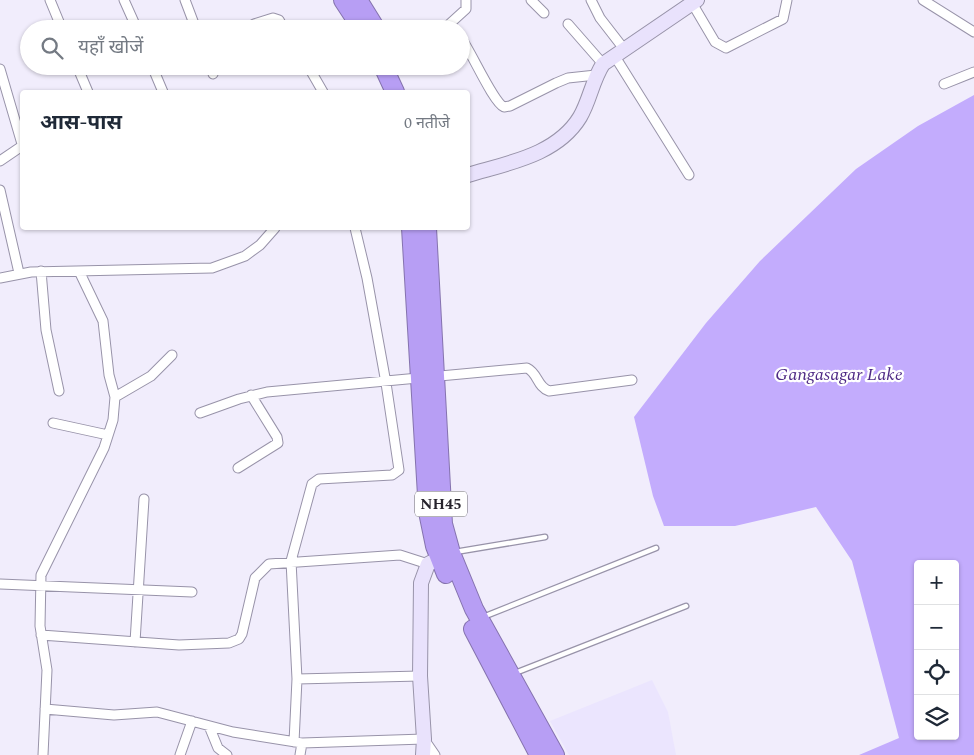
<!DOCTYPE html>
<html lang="hi">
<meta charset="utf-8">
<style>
:root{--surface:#fff;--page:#f6f6f7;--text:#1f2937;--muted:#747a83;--line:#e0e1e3}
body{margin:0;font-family:Spectral,"Noto Sans Devanagari",serif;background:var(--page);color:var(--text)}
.controls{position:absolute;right:15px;bottom:15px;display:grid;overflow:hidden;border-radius:5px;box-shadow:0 1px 4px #0004}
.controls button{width:45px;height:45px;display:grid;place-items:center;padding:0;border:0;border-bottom:1px solid var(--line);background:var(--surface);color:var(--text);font:25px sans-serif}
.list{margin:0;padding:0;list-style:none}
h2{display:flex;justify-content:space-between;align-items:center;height:65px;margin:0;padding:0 20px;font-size:21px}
h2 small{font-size:16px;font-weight:400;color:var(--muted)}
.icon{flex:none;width:28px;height:28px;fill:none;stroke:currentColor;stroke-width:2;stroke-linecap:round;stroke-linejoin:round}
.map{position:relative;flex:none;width:974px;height:755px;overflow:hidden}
.search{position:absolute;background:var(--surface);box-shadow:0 1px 4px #0004;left:20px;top:20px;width:450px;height:55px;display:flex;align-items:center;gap:12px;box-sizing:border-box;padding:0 18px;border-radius:28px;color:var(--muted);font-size:19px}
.panel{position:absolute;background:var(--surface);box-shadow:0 1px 4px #0004;left:20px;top:90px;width:450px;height:140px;border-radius:5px}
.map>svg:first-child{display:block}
.built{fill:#ebe5fe}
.water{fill:#c3acfd;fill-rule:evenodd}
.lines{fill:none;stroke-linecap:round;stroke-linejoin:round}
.lane-casing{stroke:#9893a9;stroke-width:7}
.street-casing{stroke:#9893a9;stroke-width:11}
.secondary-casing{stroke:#9893a9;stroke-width:16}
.highway-casing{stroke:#8573ae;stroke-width:20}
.lane{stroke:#fff;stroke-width:4.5}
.street{stroke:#fff;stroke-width:9}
.secondary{stroke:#e9e2fc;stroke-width:14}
.highway{stroke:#b79ef4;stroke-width:18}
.labels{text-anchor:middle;stroke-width:4.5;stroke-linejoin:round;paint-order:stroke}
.shield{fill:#fff;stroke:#68666c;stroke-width:1}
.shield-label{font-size:15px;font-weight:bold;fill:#27242d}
.water-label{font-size:18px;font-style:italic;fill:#4e2a85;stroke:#fff}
</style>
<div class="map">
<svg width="974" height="755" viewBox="0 0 974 755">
<rect width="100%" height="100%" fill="#f1edfc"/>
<path class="built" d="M652 680 668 712 676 755H569L550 721Z"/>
<path class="water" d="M974 95V755H859L899 738 852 561 816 507 735 526H664L653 496 634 417 706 323 760 261 856 169 918 126ZM918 564H955V736H918Z"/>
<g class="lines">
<g class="lane-casing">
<path id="lane" d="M455 552 545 537
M483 617 656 548
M515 673 686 606"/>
</g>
<g class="street-casing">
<path id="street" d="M50 0 62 29
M124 0 137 29
M185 0 196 29
M531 0 544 13
M591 0 600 18 624 49
M923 0 974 32
M692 3 715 42 726 48 783 19 787 0
M254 24 273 18 279 20 284 29
M568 24 603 64
M444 29 466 9V0
M461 38C471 51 493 102 504 107L510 106 556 83 568 78 596 75
M614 55 689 175
M77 66 88 92
M152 66 163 92
M211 66 213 74
M308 66 323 92
M0 69 22 144
M944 84 974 72
M0 161 22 146
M0 190 19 273
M41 271 46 330 59 391
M0 278 31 272 212 268 245 256 260 245 275 228
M115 397 151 376 172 355
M200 413 239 399 267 392 527 368C538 373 537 387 549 391L632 380
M53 423 108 435
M238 468 278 443 277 437 251 395
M0 584 192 592
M41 635 179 645 229 643 239 639 242 634 255 578 269 564 400 555 428 564
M135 642 144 499
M297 679 420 676
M45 709 114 715 157 712 233 732 302 743 424 739 435 755
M209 726 218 748 227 755
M294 742 297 679 291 561 312 484 319 479 392 475 399 470 386 383 367 278 355 228
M43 755 47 670 40 626 41 575 104 448 113 420 115 397 109 375 103 321 79 271
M180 755 192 721
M300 755 302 743"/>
</g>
<g class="secondary-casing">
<path id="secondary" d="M468 175C508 163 557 155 580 117 590 100 592 81 603 64L697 0
M423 755 424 739 420 676 421 583 428 564 447 554"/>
</g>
<g class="highway-casing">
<path id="highway" d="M343 0 362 29
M358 0 376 29
M383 66 395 92
M411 228 428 512 435 546 446 574
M427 228 443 524 451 553 474 609 555 755
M473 629 539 755"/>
</g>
<use href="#lane" class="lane"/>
<use href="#street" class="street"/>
<use href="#secondary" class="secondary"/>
<use href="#highway" class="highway"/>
</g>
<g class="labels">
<rect class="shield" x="415" y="491.5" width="52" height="25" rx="4"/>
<g class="shield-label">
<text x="441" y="509">NH45</text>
</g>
<g class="water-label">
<text x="839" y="380">Gangasagar Lake</text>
</g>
</g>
</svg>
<div class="controls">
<button>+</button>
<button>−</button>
<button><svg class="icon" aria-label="locate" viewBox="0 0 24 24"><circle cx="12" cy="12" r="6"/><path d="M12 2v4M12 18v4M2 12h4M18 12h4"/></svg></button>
<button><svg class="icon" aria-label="layers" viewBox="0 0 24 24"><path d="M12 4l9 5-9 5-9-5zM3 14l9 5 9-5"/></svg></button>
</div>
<div class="search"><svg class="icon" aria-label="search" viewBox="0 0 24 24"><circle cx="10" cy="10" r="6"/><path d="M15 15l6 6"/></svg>यहाँ खोजें</div>
<section class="panel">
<h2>आस-पास<small>0 नतीजे</small></h2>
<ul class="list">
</ul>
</section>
</div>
